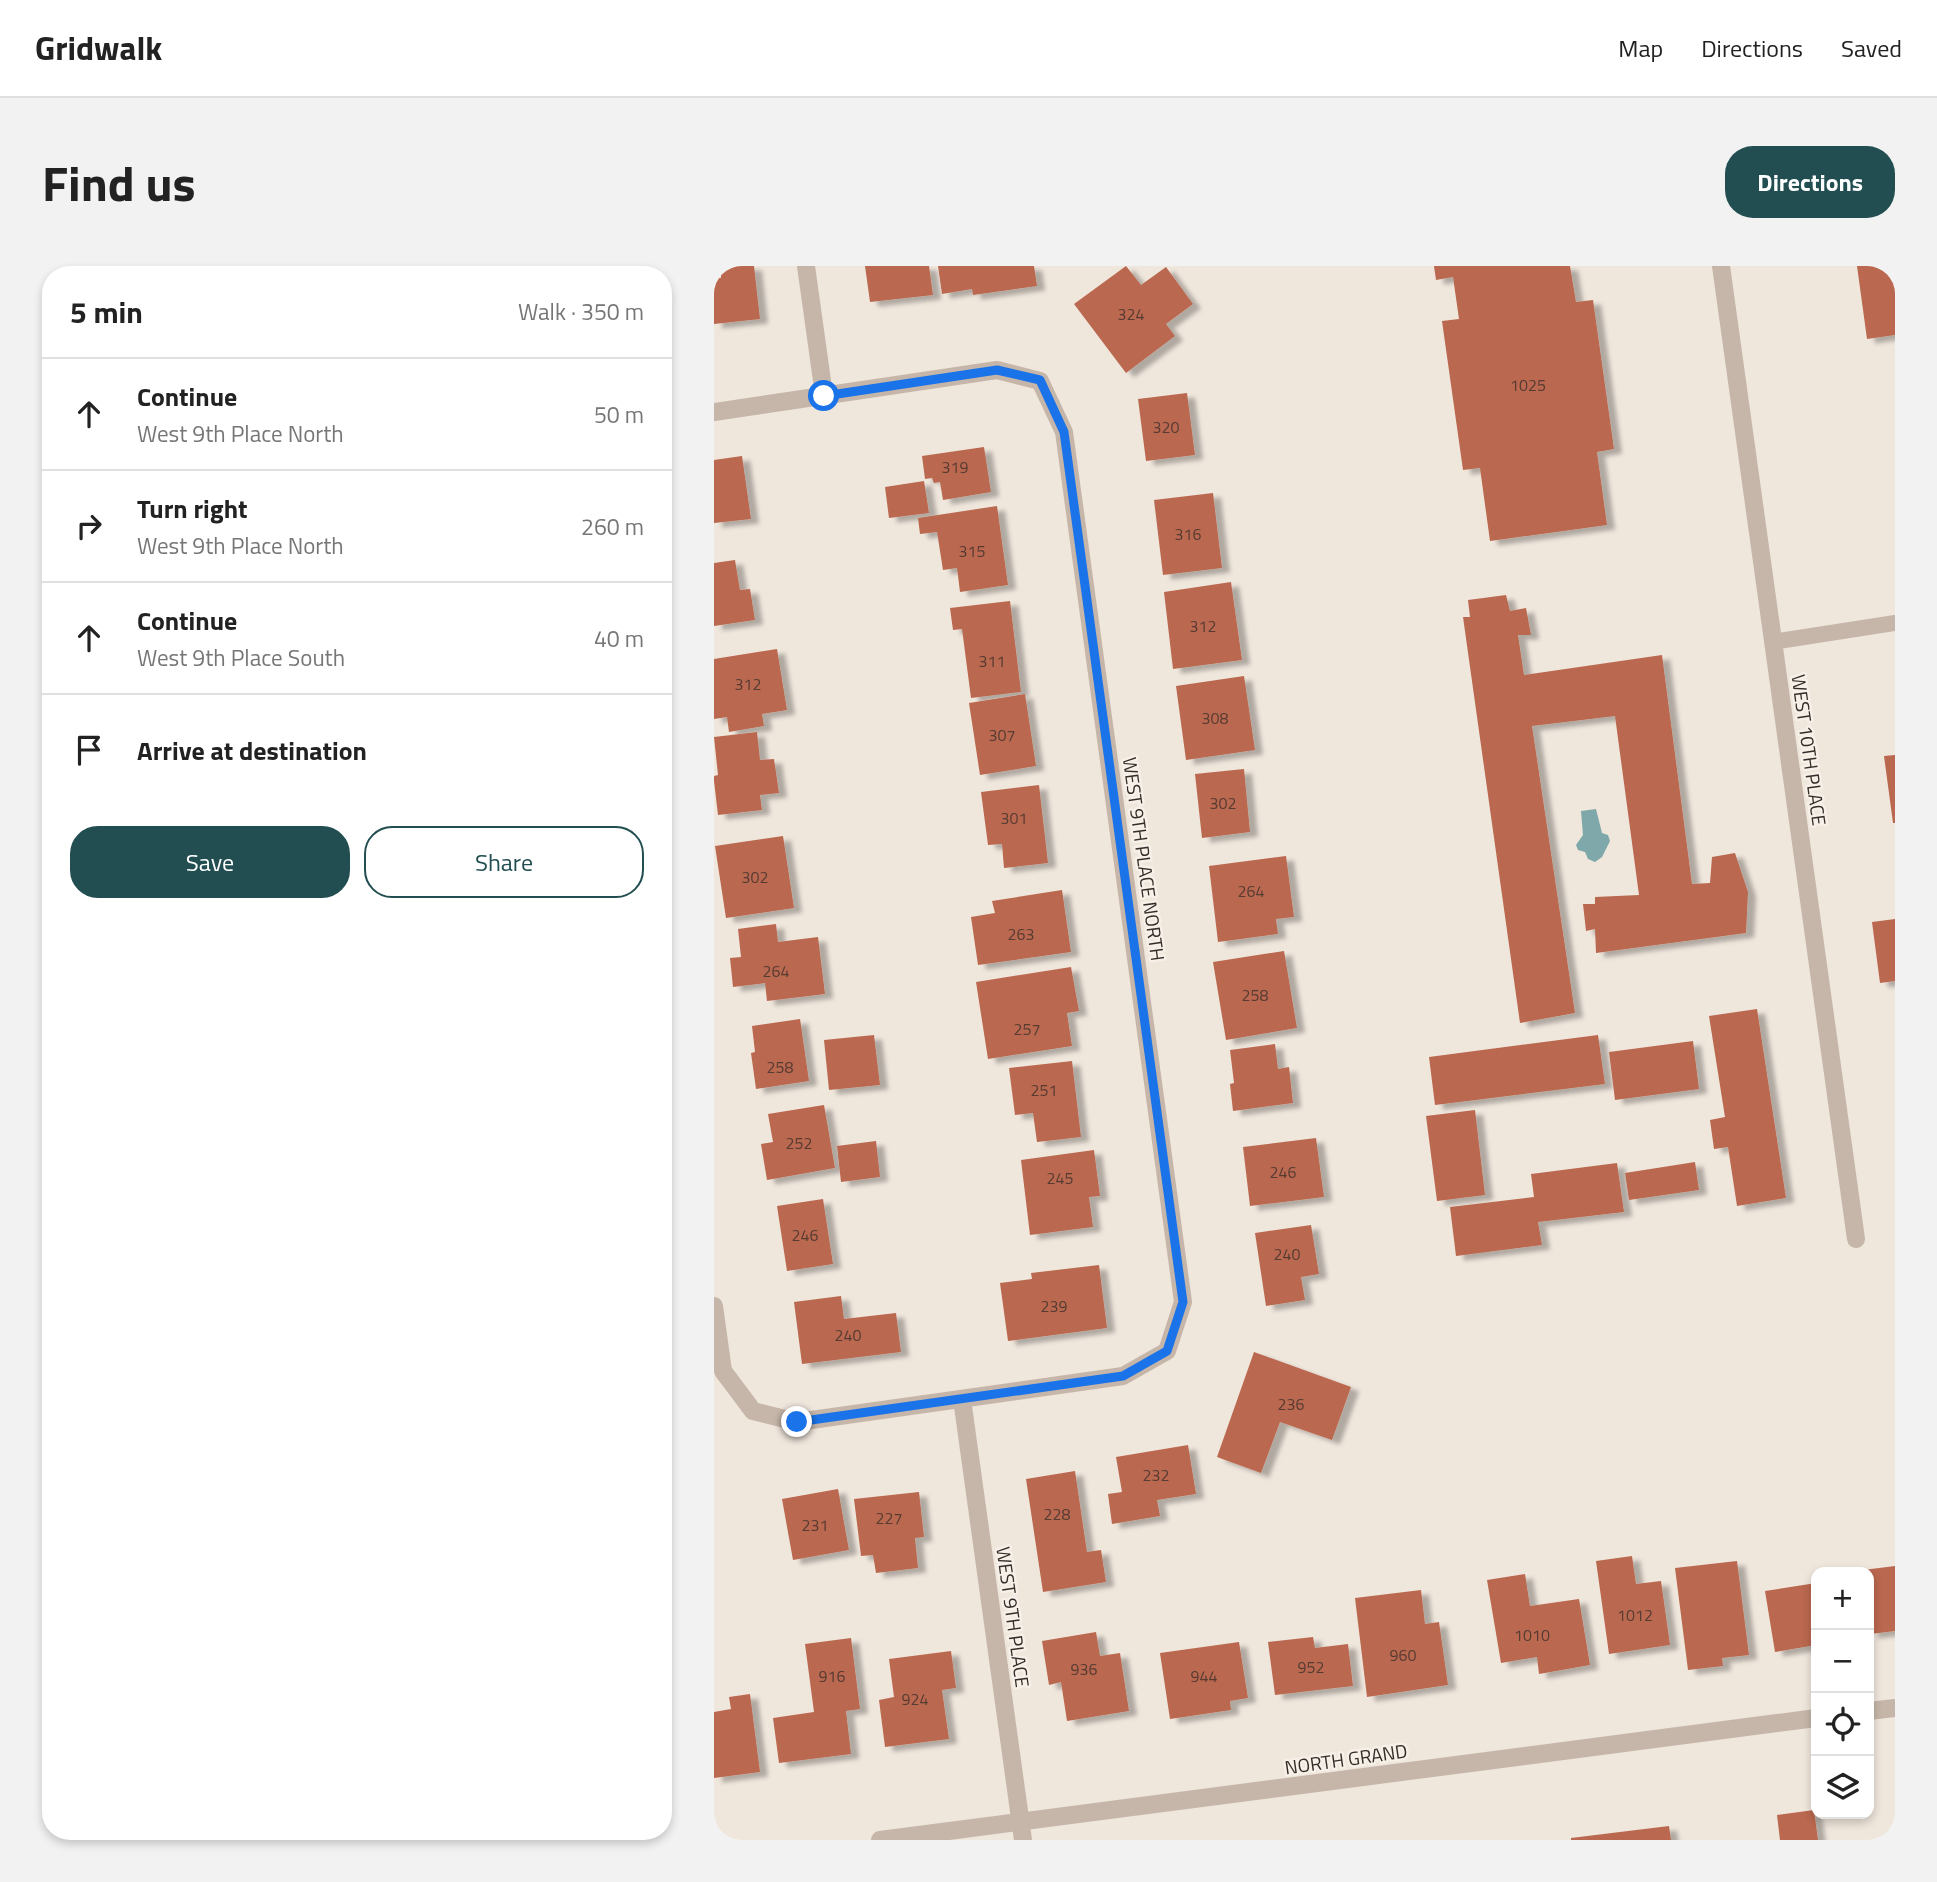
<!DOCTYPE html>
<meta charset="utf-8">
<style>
:root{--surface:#fff;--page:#f2f2f2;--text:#222;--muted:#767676;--line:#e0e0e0;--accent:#224e51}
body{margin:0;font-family:"Titillium Web",sans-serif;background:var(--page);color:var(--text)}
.controls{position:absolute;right:21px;bottom:21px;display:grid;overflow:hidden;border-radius:14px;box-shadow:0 4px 10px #0003}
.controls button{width:63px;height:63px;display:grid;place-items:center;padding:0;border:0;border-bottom:2px solid var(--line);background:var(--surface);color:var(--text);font:35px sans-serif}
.stop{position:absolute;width:21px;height:21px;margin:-16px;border:5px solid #1a73e8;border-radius:50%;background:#fff}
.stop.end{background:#1a73e8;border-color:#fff;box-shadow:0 2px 7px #0008}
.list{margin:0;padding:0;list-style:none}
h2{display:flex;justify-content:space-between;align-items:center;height:91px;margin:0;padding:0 28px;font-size:30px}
h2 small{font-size:23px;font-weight:400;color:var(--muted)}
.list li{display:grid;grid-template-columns:46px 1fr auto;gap:21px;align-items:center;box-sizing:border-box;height:112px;padding:0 28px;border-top:2px solid var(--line)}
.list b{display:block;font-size:26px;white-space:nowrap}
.list p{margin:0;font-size:23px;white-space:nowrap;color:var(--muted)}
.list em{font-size:23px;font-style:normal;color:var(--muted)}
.actions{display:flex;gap:14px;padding:21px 28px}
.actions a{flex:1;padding:16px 0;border:2px solid var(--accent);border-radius:28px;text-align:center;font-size:24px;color:var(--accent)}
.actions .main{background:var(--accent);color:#fff}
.icon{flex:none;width:38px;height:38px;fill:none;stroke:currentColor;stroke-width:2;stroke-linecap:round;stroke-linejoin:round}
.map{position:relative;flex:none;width:1181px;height:1574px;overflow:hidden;border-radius:28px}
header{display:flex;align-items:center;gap:42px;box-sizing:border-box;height:98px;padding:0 35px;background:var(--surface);border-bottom:2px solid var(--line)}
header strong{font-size:33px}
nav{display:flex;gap:38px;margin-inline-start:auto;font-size:24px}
.intro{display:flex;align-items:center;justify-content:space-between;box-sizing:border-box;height:168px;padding:0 42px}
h1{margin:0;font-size:49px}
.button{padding:18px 32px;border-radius:28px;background:var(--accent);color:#fff;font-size:24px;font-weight:700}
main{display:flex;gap:42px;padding:0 42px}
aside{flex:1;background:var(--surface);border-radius:28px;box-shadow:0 4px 10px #0003}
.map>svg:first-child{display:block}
.water{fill:#7ea8a9}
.building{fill:#ba684f;filter:url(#shadow)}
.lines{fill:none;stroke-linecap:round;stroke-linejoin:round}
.lane{stroke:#c6b6a9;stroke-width:16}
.street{stroke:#c6b6a9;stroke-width:18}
.route{stroke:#1a73e8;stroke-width:9}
.labels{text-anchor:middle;stroke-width:5;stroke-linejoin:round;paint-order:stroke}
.number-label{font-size:16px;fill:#563b32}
.street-label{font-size:19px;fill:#342c28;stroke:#f7f0e8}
</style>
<header>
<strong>Gridwalk</strong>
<nav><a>Map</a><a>Directions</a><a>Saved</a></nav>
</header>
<div class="intro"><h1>Find us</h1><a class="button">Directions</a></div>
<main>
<aside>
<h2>5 min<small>Walk · 350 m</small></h2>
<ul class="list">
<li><svg class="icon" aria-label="ahead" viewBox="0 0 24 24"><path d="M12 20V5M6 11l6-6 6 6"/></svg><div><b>Continue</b><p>West 9th Place North</p></div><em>50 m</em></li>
<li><svg class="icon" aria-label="right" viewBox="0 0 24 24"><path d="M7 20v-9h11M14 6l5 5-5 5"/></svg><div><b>Turn right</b><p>West 9th Place North</p></div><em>260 m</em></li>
<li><svg class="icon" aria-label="ahead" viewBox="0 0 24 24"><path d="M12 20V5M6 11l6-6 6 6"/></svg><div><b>Continue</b><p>West 9th Place South</p></div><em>40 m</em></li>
<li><svg class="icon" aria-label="arrive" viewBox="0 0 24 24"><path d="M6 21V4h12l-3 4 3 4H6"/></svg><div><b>Arrive at destination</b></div></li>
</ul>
<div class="actions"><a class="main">Save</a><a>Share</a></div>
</aside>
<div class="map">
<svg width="1181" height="1574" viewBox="0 0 1181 1574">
<defs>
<filter id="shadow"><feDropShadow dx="8" dy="4.5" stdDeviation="2" flood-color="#0004"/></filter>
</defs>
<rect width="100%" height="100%" fill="#efe6dc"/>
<path class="water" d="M882 543 888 567 894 569 896 575 888 591 881 596 874 593 871 586 864 584 862 579 869 569 867 545Z"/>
<path class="building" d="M6 0H40L46 53 0 58V12H7Z
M151 0H215L219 29 156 36Z
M224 0H320L323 20 259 29 258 23 228 28Z
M412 0 427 19 452 1 479 38 452 58 461 70 412 107 360 38Z
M720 0H856L862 36 879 34 900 183 883 186 893 259 776 275 766 202 749 204 728 55 745 53 739 11 722 14Z
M1143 0H1181V69L1153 73Z
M473 127 481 189 432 195 424 133Z
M270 181 277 226 229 234 226 216 220 217 218 212 211 213 208 190Z
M28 190 37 253 0 257V194Z
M210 215 215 247 175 252 171 221Z
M499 227 508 302 449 309 440 234Z
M283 240 294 319 246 326 243 302 229 304 223 266 206 268 204 252Z
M21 294 26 324 36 323 41 354 0 360V297Z
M517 316 528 394 459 403 450 326Z
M792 329 796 345 812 342 817 369H804L810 409 948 389 978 618 996 617 998 591 1021 587 1034 626 1032 667 882 687 881 663 872 665 869 638H881V631L925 629 901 450 818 460 861 747 806 757 749 351H756L754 334Z
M296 335 307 426 257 432 248 363 239 364 236 342Z
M63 383 73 444 48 448 50 460 15 466 13 451 0 453V393Z
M530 410 541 484 472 494 462 420Z
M311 428 322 500 266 509 255 437Z
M43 466 46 494 60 493 65 527 46 529 48 544 4 549 0 515V510L4 509 0 471Z
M1181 489V557H1179L1170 490Z
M530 503 536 566 488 572 481 508Z
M325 519 334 597 290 602 288 578 274 579 267 526Z
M69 570 80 642 12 652 1 580Z
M572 590 580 651 562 653 564 668 504 676 495 600Z
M348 624 357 686 264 699 257 651 281 647 278 635Z
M1181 653V715L1166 717 1158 656Z
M62 658 64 676 104 671 111 728 53 735 51 717 19 721 16 692 27 691 24 663Z
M570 685 583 762 512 774 499 696Z
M357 701 365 745 353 747 358 780 274 793 262 716Z
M1043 743 1072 932 1023 940 1014 881 1000 883 996 854 1011 851 995 750Z
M86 753 95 815 42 823 37 787 41 786 38 760Z
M160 769 166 819 115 824 110 774Z
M884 769 891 818 721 839 715 791Z
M979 775 985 823 901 834 895 786Z
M561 778 564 803 575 801 579 837 519 845 516 818 520 817 516 784Z
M358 795 367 871 323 876 319 847 301 849 295 802Z
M110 839 121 902 53 914 47 878 59 876 54 848Z
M761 844 771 929 723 935 712 850Z
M602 872 610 931 536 940 529 881Z
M162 875 166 911 127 916 123 880Z
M380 884 386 930 375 931 379 961 316 969 307 894Z
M981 896 985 924 915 934 911 907Z
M903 897 910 946 824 956 828 979 742 990 736 941 820 931 817 908Z
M109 933 119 998 73 1005 63 940Z
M597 959 605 1008 587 1011 591 1034 552 1040 541 967Z
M385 999 393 1062 294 1075 286 1017 318 1013 317 1007Z
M127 1030 130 1053 182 1047 187 1086 88 1098 80 1036Z
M540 1086 637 1121 618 1174 566 1156 547 1207 503 1191Z
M474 1179 482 1228 443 1234 446 1250 398 1258 394 1228 408 1226 402 1191Z
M361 1205 373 1286 387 1284 392 1316 329 1326 312 1213Z
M124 1223 135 1284 79 1294 68 1233Z
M205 1226 210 1271 201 1272 204 1302 162 1307 159 1289 147 1290 140 1233Z
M918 1290 922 1318 947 1315 956 1379 895 1388 882 1295Z
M1023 1295 1035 1389 1008 1392 1009 1400 974 1404 961 1302Z
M1181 1300V1365L1156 1368 1155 1306H1149V1304Z
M811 1308 816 1340 865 1333 876 1399 825 1408 823 1391 787 1397 773 1314Z
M1102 1317V1379L1061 1386 1051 1325Z
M707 1324 711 1358 725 1356 734 1419 653 1431 641 1332Z
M382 1366 386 1390 406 1387 415 1445 353 1455 347 1416 335 1419 328 1375Z
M599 1371 601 1382 634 1378 639 1420 561 1429 554 1376Z
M137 1372 146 1443 132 1445 137 1488 65 1497 59 1452 100 1446 91 1378Z
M525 1376 534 1432 516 1435 517 1444 456 1453 446 1387Z
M237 1385 242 1422 228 1424 235 1473 171 1481 165 1434 180 1431 175 1393Z
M36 1428 46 1506 0 1512V1446L17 1443 15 1431Z
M1100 1544 1104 1574H1066L1063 1549Z
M955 1560 957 1574H857V1572Z"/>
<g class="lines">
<path class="lane" d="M1059 376 1181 357"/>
<path class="street" d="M92 0 110 129
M1007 0 1142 973
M0 146 283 104 326 115 350 166 469 1036 453 1085 409 1110 83 1156 39 1145 9 1105 0 1040
M248 1133 309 1574
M1155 1445 1181 1442
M166 1574 1102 1452"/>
</g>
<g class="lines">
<path class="route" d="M83 1156 409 1110 453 1085 469 1036 350 166 326 114 283 104 110 130"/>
</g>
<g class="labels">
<g class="number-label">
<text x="417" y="54">324</text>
<text x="814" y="125">1025</text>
<text x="452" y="167">320</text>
<text x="241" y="207">319</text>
<text x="474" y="274">316</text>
<text x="258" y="291">315</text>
<text x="489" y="366">312</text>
<text x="278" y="401">311</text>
<text x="34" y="424">312</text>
<text x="501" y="458">308</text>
<text x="288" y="475">307</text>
<text x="509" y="543">302</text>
<text x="300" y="558">301</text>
<text x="41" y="617">302</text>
<text x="537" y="631">264</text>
<text x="307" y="674">263</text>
<text x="62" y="711">264</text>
<text x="541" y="735">258</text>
<text x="313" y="769">257</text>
<text x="66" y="807">258</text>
<text x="330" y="830">251</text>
<text x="85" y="883">252</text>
<text x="569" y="912">246</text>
<text x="346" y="918">245</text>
<text x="91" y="975">246</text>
<text x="573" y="994">240</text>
<text x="340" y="1046">239</text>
<text x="134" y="1075">240</text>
<text x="577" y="1144">236</text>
<text x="442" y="1215">232</text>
<text x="343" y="1254">228</text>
<text x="175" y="1258">227</text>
<text x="101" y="1265">231</text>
<text x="921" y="1355">1012</text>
<text x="818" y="1375">1010</text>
<text x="689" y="1395">960</text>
<text x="597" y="1407">952</text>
<text x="370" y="1409">936</text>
<text x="118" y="1416">916</text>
<text x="490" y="1416">944</text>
<text x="201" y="1439">924</text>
</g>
<g class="street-label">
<text transform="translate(1095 484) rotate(82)" y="7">WEST 10TH PLACE</text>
<text transform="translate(430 593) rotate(82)" y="7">WEST 9TH PLACE NORTH</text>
<text transform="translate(299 1351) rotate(82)" y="7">WEST 9TH PLACE</text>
<text transform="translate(632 1493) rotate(-8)" y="7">NORTH GRAND</text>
</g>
</g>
</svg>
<div class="controls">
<button>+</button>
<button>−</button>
<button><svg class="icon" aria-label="locate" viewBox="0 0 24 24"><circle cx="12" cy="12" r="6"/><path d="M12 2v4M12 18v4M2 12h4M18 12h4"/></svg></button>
<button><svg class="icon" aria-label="layers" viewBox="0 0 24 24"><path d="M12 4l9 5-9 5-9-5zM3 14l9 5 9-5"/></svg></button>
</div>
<div class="stop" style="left:110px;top:130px"></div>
<div class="stop end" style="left:83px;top:1156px"></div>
</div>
</main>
